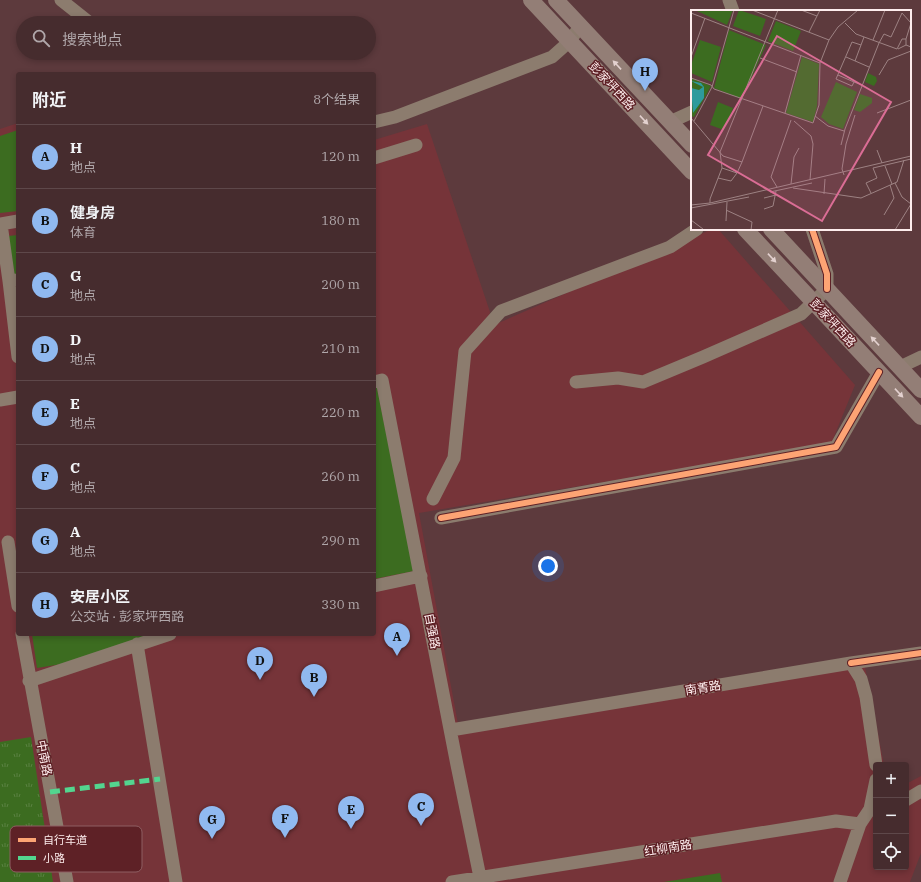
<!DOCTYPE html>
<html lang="zh">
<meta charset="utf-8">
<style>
:root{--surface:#462c2e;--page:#4d3436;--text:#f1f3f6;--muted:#b0a7aa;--line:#5e484a;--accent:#90b9f0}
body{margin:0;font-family:"IBM Plex Serif","Noto Sans SC",serif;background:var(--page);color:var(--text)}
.controls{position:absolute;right:12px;bottom:12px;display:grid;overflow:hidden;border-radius:4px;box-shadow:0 2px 6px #0003}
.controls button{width:36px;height:36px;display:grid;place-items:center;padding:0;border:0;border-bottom:1px solid var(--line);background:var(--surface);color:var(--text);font:20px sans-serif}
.you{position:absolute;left:548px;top:566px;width:14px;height:14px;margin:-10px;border:3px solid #fff;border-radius:50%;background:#1a73e8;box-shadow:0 0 0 6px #1a73e833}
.badge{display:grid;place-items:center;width:26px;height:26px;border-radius:50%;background:var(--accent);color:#111;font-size:13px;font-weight:700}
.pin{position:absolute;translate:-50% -33px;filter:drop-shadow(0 1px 2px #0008)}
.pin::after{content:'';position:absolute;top:21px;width:14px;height:12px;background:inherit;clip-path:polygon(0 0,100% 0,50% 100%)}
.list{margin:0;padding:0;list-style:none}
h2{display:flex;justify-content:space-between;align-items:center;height:52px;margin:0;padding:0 16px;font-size:17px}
h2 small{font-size:13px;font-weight:400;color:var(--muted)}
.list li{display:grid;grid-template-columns:26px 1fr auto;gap:12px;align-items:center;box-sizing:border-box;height:64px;padding:0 16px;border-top:1px solid var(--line)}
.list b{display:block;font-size:15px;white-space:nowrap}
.list p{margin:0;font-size:13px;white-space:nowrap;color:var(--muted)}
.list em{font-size:13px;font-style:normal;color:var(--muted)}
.icon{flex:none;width:22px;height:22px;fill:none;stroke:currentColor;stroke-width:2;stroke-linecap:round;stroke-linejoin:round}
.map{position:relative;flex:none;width:921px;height:882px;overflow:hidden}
.search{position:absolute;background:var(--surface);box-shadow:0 2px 6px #0003;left:16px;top:16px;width:360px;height:44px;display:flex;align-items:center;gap:10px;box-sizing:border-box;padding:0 14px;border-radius:22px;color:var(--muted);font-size:15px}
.panel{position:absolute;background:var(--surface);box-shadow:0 2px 6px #0003;left:16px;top:72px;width:360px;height:564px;border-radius:4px}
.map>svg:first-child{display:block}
.built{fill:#763439}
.grass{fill:url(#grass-tufts)}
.pitch{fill:#3c6c20}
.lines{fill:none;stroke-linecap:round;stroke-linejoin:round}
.minor{stroke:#8c7c6e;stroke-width:13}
.major{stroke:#937e76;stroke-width:16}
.quiet{stroke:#53d58f;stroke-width:5;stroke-dasharray:10 5;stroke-linecap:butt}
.cycleway-casing{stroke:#5e2126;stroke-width:8}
.cycleway{stroke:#fda474;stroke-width:6}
.oneway{fill:#e3d1cf}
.labels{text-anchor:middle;stroke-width:3;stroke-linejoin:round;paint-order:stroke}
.street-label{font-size:12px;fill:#feeded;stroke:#5e2126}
.inset-road{fill:none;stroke:#9d8283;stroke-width:1}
.view{fill:#da6d95;fill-opacity:0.15;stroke:#da6d95;stroke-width:2}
.inset-edge{fill:none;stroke:#feeded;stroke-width:2}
.key{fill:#5e2126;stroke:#8e5e62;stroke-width:1}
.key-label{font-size:11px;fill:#feeded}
</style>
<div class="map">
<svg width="921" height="882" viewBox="0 0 921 882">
<defs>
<pattern id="grass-tufts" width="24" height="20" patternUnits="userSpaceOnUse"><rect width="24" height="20" fill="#3c6c20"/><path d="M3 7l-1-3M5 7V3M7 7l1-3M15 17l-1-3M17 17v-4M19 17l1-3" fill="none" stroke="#598141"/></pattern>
</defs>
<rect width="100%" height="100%" fill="#5d3a3d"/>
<path class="built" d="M18 123V634H374V140L427 124 490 312 487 328 712 229H718L855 385 831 444 419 513 458 724 865 667 884 765H876V867H906V784L921 776V853L910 882H0V129Z"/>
<path class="grass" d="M31 737 53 882H0V742Z"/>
<path class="pitch" d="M18 130V211L0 213V136Z
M18 235V277L13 278 8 236Z
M374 388H377L414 571 374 579Z
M32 634H166L87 660 37 668Z
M720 873 722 882H664Z"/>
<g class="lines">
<path class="minor" d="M61 0 90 23
M729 0 733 11
M374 122 395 117 552 57 570 41 580 26
M670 122 692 112
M374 158 416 145
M0 224 18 221
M1 224 9 281 18 280
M9 281 18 357
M900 367 921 357
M374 382 382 380 457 765 481 882
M576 382 618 378 643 382 703 357 801 314 827 289V274L812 229
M0 400 18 397
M433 499 454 458 465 351 501 311 670 247 697 229
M441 518 836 447 879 372
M8 542 18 606
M374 586 421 576
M22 634 67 882
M137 644 176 882
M851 663 921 653
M29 681 170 634
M451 730 851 663 861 679 866 697 876 765
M906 800 921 791
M452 882 836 821 860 824 870 809 876 807
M840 882 860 824 870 809 876 780"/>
<path class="major" d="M531 0 692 172
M556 0 692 145
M745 229 921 417
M771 229 921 390"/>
<path class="quiet" d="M50 792 160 779"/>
<g class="cycleway-casing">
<path id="cycleway" d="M812 229 827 274V289
M441 518 836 447 879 372
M851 663 921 653"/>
</g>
<use href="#cycleway" class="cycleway"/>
</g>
<defs><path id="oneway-solid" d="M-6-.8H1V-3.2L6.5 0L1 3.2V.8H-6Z"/></defs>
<g class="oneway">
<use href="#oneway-solid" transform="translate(617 65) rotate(-133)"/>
<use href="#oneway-solid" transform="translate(644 120) rotate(47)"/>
<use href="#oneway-solid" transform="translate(772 258) rotate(47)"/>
<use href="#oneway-solid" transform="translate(875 341) rotate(-133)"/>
<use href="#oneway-solid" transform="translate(899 393) rotate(47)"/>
</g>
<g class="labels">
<g class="street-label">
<text transform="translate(612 86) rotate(47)" y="4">彭家坪西路</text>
<text transform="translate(833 323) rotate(47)" y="4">彭家坪西路</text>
<text transform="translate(432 631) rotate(79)" y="4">自强路</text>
<text transform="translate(703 688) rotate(-9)" y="4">南菁路</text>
<text transform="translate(44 758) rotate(79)" y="4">中南路</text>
<text transform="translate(668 848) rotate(-9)" y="4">红柳南路</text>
</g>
</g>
<g transform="translate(691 10)">
<rect width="220" height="220" fill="#5d3a3d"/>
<path d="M48 0 75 9 69 26 42 16ZM85 11 110 21 102 41 77 31Z" fill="#3c6c20"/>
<path d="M38 20 75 35 51 89 23 78ZM9 30 30 37 21 72 0 63V55Z" fill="#3c6c20"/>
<path d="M0 68 20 76 3 107 0 106Z" fill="#3c6c20"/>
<path d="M4 0H42L36 15Z" fill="#3c6c20"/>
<path d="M111 47 128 54 126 96 122 112 95 103ZM177 63 185 67 186 71 183 76 174 72ZM145 72 166 82 152 119 138 114 130 107ZM169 84 181 88V93L169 102 163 100ZM27 92 42 98 33 120 19 115Z" fill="#3c6c20"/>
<path d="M0 71 10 73 13 77V88L2 103 0 78 8 80 12 77Z" fill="#2e9a9d"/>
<path class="inset-road" d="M1 0 0 3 129 53M61 0 138 30M110 0 126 6M154 13 165 24 206 39M118 22 129 0M182 30 194 0M170 35 161 32 145 69 161 76 163 72 171 75M206 39 211 29H215V35M207 39 215 35 220 37M0 47 14 8M155 47 178 57M69 48 106 62M164 51 173 27M147 65 163 72M188 65 197 50 220 41M0 68 20 75 23 79 122 113 128 95 129 53 138 30 147 17 167 0M94 103 110 45M186 103 220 90M124 106 137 116 153 121M0 108 32 146 51 152 72 96M3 111 21 77 43 0M103 111 120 126 122 134 119 170M150 135 154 119 188 33 193 24 200 27 211 3 220 13 215 29M186 140 191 153M194 156 201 174M31 158 29 142 87 0M182 158 220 149M46 163 51 152M153 165 151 159 155 134 164 105M204 173 211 187 220 194M100 174 103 147 108 138M86 177 80 167 100 110M102 178 170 188 206 172 213 150M79 182 121 173M180 183 175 173 186 168 182 158M133 184 134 169M73 188 85 185M19 193V189L31 158 46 163 40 171 27 168M0 195 19 193 220 146M0 198 58 187M73 199 82 196 85 181M35 200 61 212 60 220M193 205 203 188 199 175M0 210 12 219M35 211 36 192M204 220 220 194"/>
<path class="view" d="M86 26 200 92 131 211 17 145Z"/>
<rect width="220" height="220" class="inset-edge"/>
</g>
<rect x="10" y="826" width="132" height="46" rx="6" class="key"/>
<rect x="18" y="838" width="18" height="4" fill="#fda474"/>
<rect x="18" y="856" width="18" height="4" fill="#53d58f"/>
<g class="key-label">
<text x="43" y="844">自行车道</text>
<text x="43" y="862">小路</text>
</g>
</svg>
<div class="controls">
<button>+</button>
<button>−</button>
<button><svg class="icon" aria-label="locate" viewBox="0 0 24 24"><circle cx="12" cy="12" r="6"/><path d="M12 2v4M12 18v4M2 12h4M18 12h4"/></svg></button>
</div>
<div class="you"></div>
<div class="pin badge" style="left:397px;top:656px">A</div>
<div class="pin badge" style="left:314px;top:697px">B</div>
<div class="pin badge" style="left:421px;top:826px">C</div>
<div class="pin badge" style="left:260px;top:680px">D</div>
<div class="pin badge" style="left:351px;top:829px">E</div>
<div class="pin badge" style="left:285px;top:838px">F</div>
<div class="pin badge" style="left:212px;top:839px">G</div>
<div class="pin badge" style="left:645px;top:91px">H</div>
<div class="search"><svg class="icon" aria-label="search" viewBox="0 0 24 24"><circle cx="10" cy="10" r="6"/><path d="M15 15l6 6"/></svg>搜索地点</div>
<section class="panel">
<h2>附近<small>8个结果</small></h2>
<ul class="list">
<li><span class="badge">A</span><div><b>H</b><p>地点</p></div><em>120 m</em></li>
<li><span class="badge">B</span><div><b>健身房</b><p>体育</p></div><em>180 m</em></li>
<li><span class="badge">C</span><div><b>G</b><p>地点</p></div><em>200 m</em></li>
<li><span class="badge">D</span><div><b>D</b><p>地点</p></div><em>210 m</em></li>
<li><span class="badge">E</span><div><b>E</b><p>地点</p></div><em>220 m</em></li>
<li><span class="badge">F</span><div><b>C</b><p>地点</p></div><em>260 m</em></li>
<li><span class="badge">G</span><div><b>A</b><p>地点</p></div><em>290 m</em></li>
<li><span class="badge">H</span><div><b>安居小区</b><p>公交站 · 彭家坪西路</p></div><em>330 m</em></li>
</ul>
</section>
</div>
